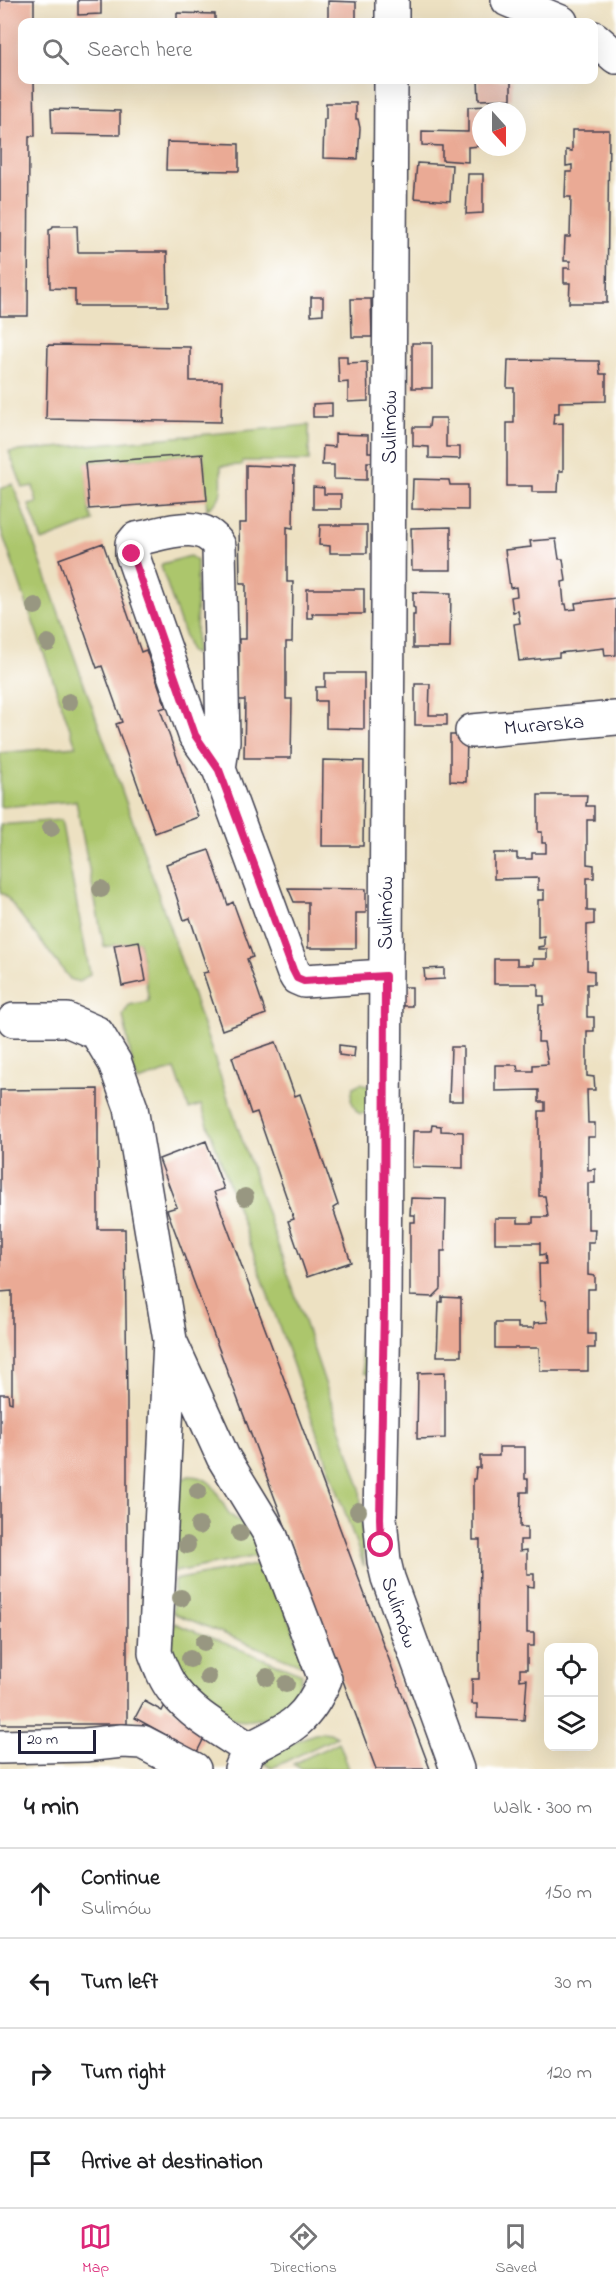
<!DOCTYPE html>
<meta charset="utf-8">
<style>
:root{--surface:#fff;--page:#f6f6f6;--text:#202124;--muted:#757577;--line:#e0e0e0;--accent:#db2777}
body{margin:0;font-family:"Indie Flower",sans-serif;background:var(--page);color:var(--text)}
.controls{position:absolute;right:18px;bottom:18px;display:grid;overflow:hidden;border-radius:12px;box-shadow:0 6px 24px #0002}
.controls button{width:54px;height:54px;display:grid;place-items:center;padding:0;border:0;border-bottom:2px solid var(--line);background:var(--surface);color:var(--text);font:30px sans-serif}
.compass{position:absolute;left:472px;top:102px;width:54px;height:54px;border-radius:50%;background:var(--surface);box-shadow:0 6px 24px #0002;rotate:159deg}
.scale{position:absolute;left:18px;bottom:15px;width:78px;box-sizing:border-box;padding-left:6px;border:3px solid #22223b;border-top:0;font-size:16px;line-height:21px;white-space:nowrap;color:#22223b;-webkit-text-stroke:4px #fff;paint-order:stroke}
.stop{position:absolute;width:18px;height:18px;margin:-14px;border:4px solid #db2777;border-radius:50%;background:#fff}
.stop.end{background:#db2777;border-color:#fff;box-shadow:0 2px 6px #0008}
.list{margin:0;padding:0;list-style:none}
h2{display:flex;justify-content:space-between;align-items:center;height:78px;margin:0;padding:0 24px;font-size:26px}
h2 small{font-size:20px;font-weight:400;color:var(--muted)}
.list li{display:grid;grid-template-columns:39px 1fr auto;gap:18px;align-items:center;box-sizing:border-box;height:90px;padding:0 24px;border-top:2px solid var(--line)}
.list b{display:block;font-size:22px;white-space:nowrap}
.list p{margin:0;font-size:20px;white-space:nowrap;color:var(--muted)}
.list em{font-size:20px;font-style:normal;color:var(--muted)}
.icon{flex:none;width:33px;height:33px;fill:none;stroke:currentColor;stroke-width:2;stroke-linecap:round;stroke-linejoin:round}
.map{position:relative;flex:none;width:616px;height:1769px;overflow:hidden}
.search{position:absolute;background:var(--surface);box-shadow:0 6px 24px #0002;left:18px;right:18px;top:18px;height:66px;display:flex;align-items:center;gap:15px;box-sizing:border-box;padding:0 21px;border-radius:12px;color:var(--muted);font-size:22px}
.sheet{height:438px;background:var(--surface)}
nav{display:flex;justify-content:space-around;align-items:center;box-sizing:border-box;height:84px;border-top:2px solid var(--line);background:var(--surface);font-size:16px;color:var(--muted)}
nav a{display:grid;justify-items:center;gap:3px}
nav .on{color:var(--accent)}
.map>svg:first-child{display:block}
.green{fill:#acc66c;stroke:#677454;stroke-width:1.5}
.building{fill:#eaaa95}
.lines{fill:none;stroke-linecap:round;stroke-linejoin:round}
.minor-casing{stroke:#403f4f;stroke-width:36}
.minor{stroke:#fff;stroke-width:33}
.tree{fill:#989781}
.route{stroke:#db2777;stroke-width:8}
.labels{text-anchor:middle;stroke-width:4.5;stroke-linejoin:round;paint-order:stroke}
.street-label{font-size:21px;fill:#22223b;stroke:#fff}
</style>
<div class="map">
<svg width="616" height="1769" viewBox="0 0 616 1769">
<rect width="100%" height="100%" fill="#fff"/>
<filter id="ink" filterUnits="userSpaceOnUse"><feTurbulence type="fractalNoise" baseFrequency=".0167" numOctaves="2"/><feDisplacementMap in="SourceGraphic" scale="12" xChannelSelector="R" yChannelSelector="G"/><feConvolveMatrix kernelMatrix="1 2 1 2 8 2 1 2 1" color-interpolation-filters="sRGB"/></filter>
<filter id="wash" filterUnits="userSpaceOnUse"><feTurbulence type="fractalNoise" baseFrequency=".008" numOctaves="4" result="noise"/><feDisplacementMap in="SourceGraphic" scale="24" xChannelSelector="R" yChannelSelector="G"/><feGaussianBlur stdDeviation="1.35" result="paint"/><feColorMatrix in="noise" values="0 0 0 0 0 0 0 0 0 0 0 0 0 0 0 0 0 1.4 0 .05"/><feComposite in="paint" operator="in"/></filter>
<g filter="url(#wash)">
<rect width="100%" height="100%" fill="#ede1c2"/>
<path class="green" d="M309 425V461H242V465L221 466C221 485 226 499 207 509L203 454 86 463 89 509 93 521 42 541 29 505 37 503 33 486 23 488 9 452Z
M13 484 148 864 351 1459 360 1487 364 1566 201 1105 189 1109 175 1069 138 1081 134 1073 123 1015 129 1005 149 1001 139 941 104 947 76 801 0 807V753L76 746 0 527V489Z
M190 556 197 561 196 655 190 652 161 566 162 564Z
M61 820 90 974 79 982 70 979 5 895 0 893V825Z
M361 1083 369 1086 372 1111 361 1114 357 1112 351 1100 353 1087Z
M367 1329 370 1331V1375L364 1373 359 1342 360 1333Z
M189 1476C215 1476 216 1494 228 1512 233 1519 241 1521 247 1527 255 1534 260 1546 267 1554L174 1572 175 1488 182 1479Z
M270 1562 302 1655 301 1665 173 1613 174 1580Z
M174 1623 302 1674C298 1706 261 1727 231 1719 206 1712 179 1681 173 1656 171 1645 173 1634 174 1623Z
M322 1732 330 1733 337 1737 272 1768 263 1763C281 1747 299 1738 322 1732Z
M339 1742 349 1769H301L293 1764Z"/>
<g id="blocks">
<path class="building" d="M0 0H34V22H22V80H34L35 136H29L28 316H0Z
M78 0H101V14L78 15Z
M328 1 356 2V22H328Z
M177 13 215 14V22H177Z
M478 80H511V99L479 100Z
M326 103H356V119H358L360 128 358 159 323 158 324 119H326Z
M487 106V111H481V146L468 147V162L442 160V146L422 145V131L468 132V107Z
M51 109 120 111V135L52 134Z
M572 130H609L607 303H569L570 283H564V268H570V261H564L565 237H570L571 197H565L566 172H572V165L566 166V150L572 151Z
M167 142 239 144V171L166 170Z
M417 163 452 165 450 201 414 198Z
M468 174H483V213L466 214Z
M53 226H77L78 252H167L168 306H75V289L50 288 49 230 52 229Z
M311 297H323V314L311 315Z
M351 299H371L372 337H352Z
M412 343H432V388H412Z
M48 345 190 347V381H222L221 422 46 419Z
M338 356H347V363L367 362 368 401 348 402V382L339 383Z
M508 360 599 361 600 374H606V401L559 402V413H554L553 424 563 423V471H559L558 492H532V486H507V423H514V388H507Z
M332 403V417H313V404Z
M430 418H446V447H460V459L429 458V447L413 446V427H429Z
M335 434 368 435V452H373V462H367V480L334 479V465H322L323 446 335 447Z
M203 454 207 500 89 509 85 463Z
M246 465 294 467 293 528 287 527V582H293L292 642H286V699H292L291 758H244L245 700H238L239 639H246V583H240L239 523H246Z
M413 479 449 480 450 485H468V510L412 509Z
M313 487 324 488V494H341V509H313Z
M320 525H367V553H330V546L319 545Z
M451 527V570H412L411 528Z
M556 539 559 559H563L566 581 562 582 564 604H566L567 610 576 609 575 603 616 598V655L605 656 604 648 559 653V657L519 661 514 624 520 623 518 611 513 612 511 597 517 596 516 587 510 588 505 550 531 547 530 541Z
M103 543 141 652 146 650 166 707 160 709 198 817 155 833 116 724 122 722 102 666 97 668 59 559Z
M307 589H364V614H312L313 618H307Z
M413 592 451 593 450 648H413V615H415V608L413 607Z
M325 673H364V729L326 728V701H316V687H325Z
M415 684H430L429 715H447V725H415Z
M450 735H467L466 782 450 781Z
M323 760 364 761 363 846H322Z
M538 795H587L586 806H594V820H587V864L594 865V878H587V911H594V924L587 925V970L594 971V984H587V1017H594V1031H587V1076L594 1077 595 1090H587L588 1123H595V1137H588V1170L595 1169V1183H588V1229H595L594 1242H588V1275L595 1276V1289H588V1334H595V1348H588V1371H540L539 1348H495V1323H518V1328H534V1323L548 1322 545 1301H540L539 1264H546L545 1254 540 1255V1243H495V1218H518V1223H533V1217H548L545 1196H539V1111H545V1102H539V1090L495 1091V1065H517L518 1071H533V1065L548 1064 544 1042H538L539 1005H544V996H538V984H494V959H517V965H533V959H547V949H538V947L544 946V936L538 937V900H544V890H538V878L494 879V853H517V859H532V853H546V843H542V832H538Z
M209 850 228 905 233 902 253 957 247 959 266 1014 222 1030 203 973 208 972 190 918 184 920 166 864Z
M288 888 366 889V913H356V948H308V902H294Z
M139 941 146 981 122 986 114 945Z
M444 968V979L425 980 424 969Z
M401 987H412V1006H401Z
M276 1042 295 1096 300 1094 338 1205 333 1208 351 1262 307 1277 288 1221 294 1219 257 1112 251 1114 232 1057Z
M339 1045 355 1047 354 1057 339 1055Z
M451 1047H463V1101H449Z
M98 1089V1229H125L127 1402V1724H0V1394H8L9 1402 12 1403V1291L0 1292V1090Z
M432 1125 441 1126V1131L463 1132V1168L412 1167 413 1131H431Z
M206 1141 224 1189 214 1192 430 1769H376L167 1210 177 1207 159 1159Z
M411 1198 446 1199 445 1251H441V1289L433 1297 410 1296V1222H415V1215H410Z
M442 1297 461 1298V1356H437L439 1302H442Z
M445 1372V1438L417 1439 418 1373Z
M499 1447H525V1479H528V1492H521L520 1527H527V1540H520V1551L527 1550V1574H534V1587L527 1586V1633H534V1646H527V1669H520V1680L527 1679 524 1720 477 1718V1704H472V1679H479L480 1540H473V1479H475L476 1468H480V1456H499Z
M144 1701 162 1711 165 1705 208 1730 197 1752 135 1718Z"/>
</g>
</g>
<g filter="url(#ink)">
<use href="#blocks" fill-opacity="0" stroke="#403f4f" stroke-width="1.5"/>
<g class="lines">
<g class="minor-casing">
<path id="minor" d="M508 0 561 22
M392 22V0
M594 38 616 57
M391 80 384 1307 380 1518 384 1561 388 1578 457 1769
M472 731 616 718
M219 769 223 741 219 546C202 517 163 534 136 539L132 544V554L195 735 219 769 293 971 297 978 304 981 385 976
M14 1020H67L97 1033 115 1063 131 1108 170 1340 155 1653C160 1666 165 1680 174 1691 193 1716 224 1732 249 1749L241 1769
M172 1345 223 1457 270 1534 325 1679C307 1722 289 1729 249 1749
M0 1747 85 1745 122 1741 142 1742 194 1769"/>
</g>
<use href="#minor" class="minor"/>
</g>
<g class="tree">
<circle cx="35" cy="606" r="9"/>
<circle cx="48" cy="643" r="9"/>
<circle cx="69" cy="702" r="9"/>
<circle cx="51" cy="828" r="9"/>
<circle cx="101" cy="889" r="9"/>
<circle cx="245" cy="1197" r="9"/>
<circle cx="198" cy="1491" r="9"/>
<circle cx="358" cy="1511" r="9"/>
<circle cx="199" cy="1526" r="9"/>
<circle cx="240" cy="1533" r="9"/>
<circle cx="187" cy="1545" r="9"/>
<circle cx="181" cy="1598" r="9"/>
<circle cx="204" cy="1642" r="9"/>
<circle cx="190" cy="1659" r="9"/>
<circle cx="208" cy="1677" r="9"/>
<circle cx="267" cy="1677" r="9"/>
<circle cx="286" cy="1684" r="9"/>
</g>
</g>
<g class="lines" filter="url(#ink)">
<path class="route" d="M132 554 195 735 219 770 293 970 297 978 304 981 385 976 384 1307 380 1518 381 1545"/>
</g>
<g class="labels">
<g class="street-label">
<text transform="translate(389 427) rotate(-90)" y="7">Sulimów</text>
<text transform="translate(544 724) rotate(-5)" y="7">Murarska</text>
<text transform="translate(385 913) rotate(-90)" y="7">Sulimów</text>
<text transform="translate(400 1612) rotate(71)" y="7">Sulimów</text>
</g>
</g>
</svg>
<div class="controls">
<button><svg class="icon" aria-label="locate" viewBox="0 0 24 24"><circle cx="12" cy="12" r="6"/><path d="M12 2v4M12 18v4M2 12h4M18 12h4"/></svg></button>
<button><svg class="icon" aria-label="layers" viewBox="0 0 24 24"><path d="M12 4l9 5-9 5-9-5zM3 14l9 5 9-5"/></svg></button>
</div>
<svg class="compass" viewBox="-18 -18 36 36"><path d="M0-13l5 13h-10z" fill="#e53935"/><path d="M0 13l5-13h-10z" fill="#757577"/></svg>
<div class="scale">20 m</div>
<div class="stop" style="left:381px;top:1545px"></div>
<div class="stop end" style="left:132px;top:554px"></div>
<div class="search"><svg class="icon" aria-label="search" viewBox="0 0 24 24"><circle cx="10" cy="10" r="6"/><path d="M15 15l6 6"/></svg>Search here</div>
</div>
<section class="sheet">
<h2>4 min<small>Walk · 300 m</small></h2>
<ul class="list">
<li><svg class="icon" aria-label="ahead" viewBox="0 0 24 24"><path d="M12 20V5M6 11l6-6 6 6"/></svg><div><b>Continue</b><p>Sulimów</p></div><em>150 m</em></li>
<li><svg class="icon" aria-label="left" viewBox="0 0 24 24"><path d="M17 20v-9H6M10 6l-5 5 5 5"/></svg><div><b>Turn left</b></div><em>30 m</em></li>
<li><svg class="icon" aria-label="right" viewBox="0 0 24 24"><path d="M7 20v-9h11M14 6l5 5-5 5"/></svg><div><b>Turn right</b></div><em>120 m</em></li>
<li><svg class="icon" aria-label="arrive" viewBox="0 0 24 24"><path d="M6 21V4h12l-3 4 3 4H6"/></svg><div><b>Arrive at destination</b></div></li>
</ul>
</section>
<nav>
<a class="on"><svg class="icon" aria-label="map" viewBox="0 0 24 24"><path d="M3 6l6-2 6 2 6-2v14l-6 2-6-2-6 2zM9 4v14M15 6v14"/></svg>Map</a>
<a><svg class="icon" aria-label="directions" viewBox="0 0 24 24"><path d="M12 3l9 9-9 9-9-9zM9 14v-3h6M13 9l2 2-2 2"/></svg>Directions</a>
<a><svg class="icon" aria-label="saved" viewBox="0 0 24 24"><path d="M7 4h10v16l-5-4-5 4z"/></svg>Saved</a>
</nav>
